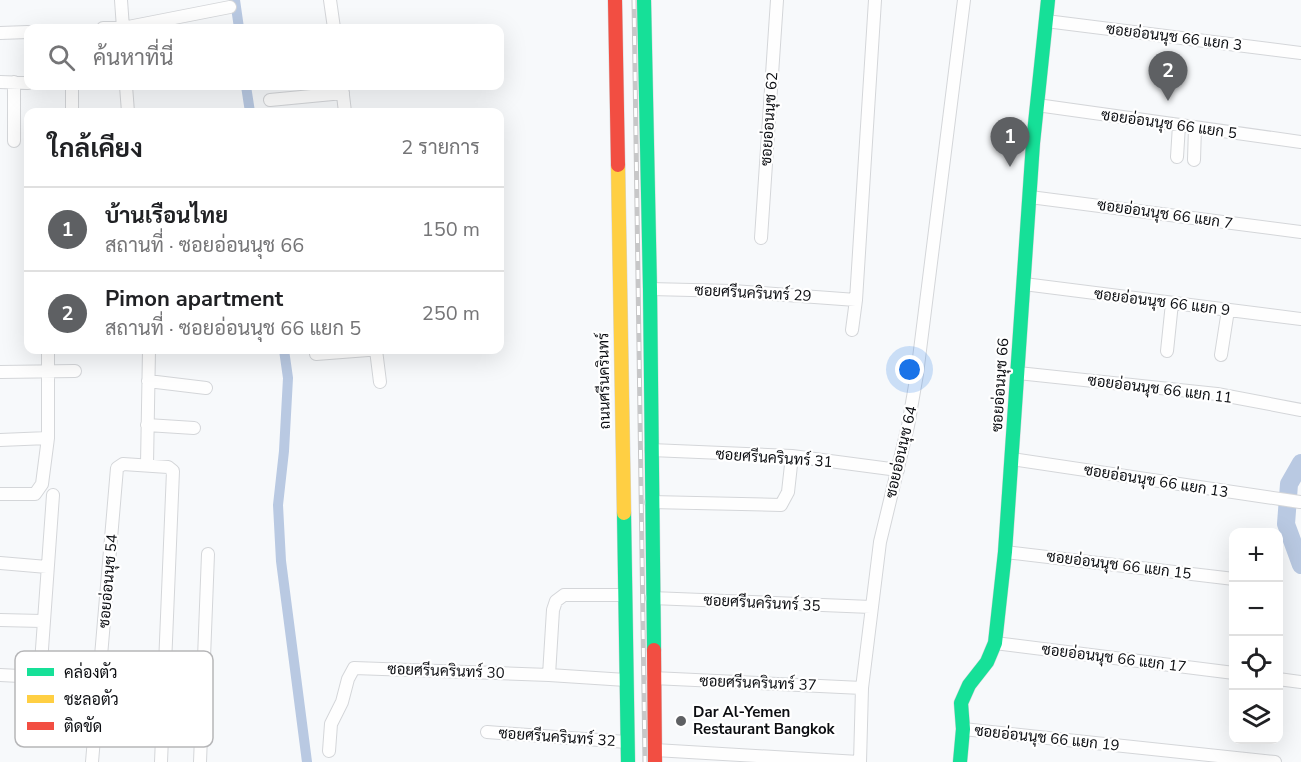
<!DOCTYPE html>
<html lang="th">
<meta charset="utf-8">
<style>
:root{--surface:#fff;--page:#f2f2f2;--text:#202124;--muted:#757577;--line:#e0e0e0;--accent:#5e6063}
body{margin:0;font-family:"Nunito Sans",Sarabun,sans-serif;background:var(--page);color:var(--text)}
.controls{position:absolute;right:18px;bottom:18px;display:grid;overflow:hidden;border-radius:12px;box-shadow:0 6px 24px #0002}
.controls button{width:54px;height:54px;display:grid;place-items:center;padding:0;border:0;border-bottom:2px solid var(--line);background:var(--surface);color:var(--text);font:30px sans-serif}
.you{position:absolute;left:910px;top:370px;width:21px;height:21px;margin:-15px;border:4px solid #fff;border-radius:50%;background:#1a73e8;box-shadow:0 0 0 9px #1a73e833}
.badge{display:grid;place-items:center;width:39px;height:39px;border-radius:50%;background:var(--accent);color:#fff;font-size:20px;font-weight:700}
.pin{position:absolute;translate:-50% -50px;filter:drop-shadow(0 2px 3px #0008)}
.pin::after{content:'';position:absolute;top:32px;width:21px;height:18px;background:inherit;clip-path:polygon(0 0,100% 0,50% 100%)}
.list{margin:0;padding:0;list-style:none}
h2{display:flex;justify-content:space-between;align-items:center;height:78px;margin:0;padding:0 24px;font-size:26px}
h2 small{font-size:20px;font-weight:400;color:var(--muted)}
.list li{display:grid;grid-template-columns:39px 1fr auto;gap:18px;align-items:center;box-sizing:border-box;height:84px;padding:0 24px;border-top:2px solid var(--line)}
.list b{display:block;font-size:22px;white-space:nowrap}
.list p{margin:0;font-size:20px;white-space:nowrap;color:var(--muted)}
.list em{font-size:20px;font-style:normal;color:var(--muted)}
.icon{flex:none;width:33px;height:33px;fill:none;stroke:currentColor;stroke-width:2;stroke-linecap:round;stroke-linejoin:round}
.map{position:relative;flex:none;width:1301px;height:762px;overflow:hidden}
.search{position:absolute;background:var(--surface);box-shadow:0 6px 24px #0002;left:24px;top:24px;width:480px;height:66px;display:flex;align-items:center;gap:15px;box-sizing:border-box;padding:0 21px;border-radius:12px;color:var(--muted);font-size:22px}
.panel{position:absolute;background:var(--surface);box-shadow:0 6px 24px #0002;left:24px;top:108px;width:480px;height:246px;border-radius:12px}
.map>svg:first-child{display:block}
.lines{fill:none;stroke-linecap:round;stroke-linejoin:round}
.canal{stroke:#b9c9e2;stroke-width:10}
.river{stroke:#b9c9e2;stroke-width:18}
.street-casing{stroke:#d4d6d9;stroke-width:14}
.fast-casing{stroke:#d4d6d9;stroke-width:15}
.slow-casing{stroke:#d4d6d9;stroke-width:15}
.jam-casing{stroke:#d4d6d9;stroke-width:15}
.street{stroke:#fefefe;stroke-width:12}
.fast{stroke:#16e098;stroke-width:14}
.slow{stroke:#ffcf43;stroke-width:14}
.jam{stroke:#f24e42;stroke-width:14}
.rail-casing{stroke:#c7c7c8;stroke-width:5}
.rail{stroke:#fff;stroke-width:3;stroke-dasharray:9;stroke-linecap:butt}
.poi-dot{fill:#5e6063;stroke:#fff;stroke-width:2}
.labels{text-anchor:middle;stroke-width:4.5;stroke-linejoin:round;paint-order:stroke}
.street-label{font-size:15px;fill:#0b0d11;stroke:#fff}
.poi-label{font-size:15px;font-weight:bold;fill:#0b0d11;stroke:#fff;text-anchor:start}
.key{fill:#fff;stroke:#b6b6b8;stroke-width:1.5}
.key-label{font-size:16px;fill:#0b0d11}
</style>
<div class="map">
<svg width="1301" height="762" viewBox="0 0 1301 762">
<rect width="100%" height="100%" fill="#f7f9fb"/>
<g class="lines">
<path class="canal" d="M235 0 239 28
M246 86 250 112
M284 350 288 378 284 451 278 505 281 561 307 762"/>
<path class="river" d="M1301 463 1289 484 1286 524 1301 565"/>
<g class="street-casing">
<path id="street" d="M121 0 123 28
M330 0 334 28
M1046 21 1301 53
M103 28H123L230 7
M0 33 28 32
M0 82 28 83
M126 86 128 112
M342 87 345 112
M270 100 343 93
M1037 105 1301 142
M72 112V86
M14 141V82
M1177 157 1179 125
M1194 160 1195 127
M1030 197 1301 232
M761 238 777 0
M1024 284 1301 319
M650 289 733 291 856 300
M852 330 856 300 875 0
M376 350 380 382
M1167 351 1172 303
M316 354 368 350
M1221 355 1228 310
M0 372 75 371
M1018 373 1217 394 1301 410
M148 381 206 388
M147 425 194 428
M0 440 48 438
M651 450 792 456 898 470
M1012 459 1300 502
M147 464 149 350
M0 494H35L42 484 48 438V350
M651 502 781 505 788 492 792 456
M1005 552 1234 579
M0 563 47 567
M652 598 871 607
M0 620 42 621
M995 643 1234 673
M0 675 40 677 53 495
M549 675 553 610 556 601 564 595H625
M653 678 862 688
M1278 679 1301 682
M963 729 1275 762
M487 732 627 742
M655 750 859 762
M329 751 331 724 342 702 348 679 354 668 549 675 626 680
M92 762 117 468 123 464 168 467 173 471 161 762
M200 762 208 554
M860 762 862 688 880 542 908 426 917 374 964 0"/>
</g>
<g class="fast-casing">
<path id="fast" d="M644 0 650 289 654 650
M624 513 628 762
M960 762 963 729 961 703 969 685 987 662 995 643 1005 552 1033 143 1048 0"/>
</g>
<g class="slow-casing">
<path id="slow" d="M618 165 624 513"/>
</g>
<g class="jam-casing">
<path id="jam" d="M615 0 618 165
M654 650 655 762"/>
</g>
<use href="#street" class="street"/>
<use href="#fast" class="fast"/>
<use href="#slow" class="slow"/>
<use href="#jam" class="jam"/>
<g class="rail-casing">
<path id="rail" d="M634 0 645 762"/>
</g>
<use href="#rail" class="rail"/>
</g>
<circle class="poi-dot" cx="681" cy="721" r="6"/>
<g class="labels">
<g class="street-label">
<text transform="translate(1174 37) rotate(7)" y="5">ซอยอ่อนนุช 66 แยก 3</text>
<text transform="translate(769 119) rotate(-86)" y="5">ซอยอ่อนนุช 62</text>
<text transform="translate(1169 124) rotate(8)" y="5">ซอยอ่อนนุช 66 แยก 5</text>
<text transform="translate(1165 214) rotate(8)" y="5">ซอยอ่อนนุช 66 แยก 7</text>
<text transform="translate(753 293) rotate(3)" y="5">ซอยศรีนครินทร์ 29</text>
<text transform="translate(1162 302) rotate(7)" y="5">ซอยอ่อนนุช 66 แยก 9</text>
<text transform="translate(604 381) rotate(-91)" y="5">ถนนศรีนครินทร์</text>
<text transform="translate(1000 385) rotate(-86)" y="5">ซอยอ่อนนุช 66</text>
<text transform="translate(1160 389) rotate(7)" y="5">ซอยอ่อนนุช 66 แยก 11</text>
<text transform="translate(901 452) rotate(-77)" y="5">ซอยอ่อนนุช 64</text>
<text transform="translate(774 458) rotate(4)" y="5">ซอยศรีนครินทร์ 31</text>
<text transform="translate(1156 481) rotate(9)" y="5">ซอยอ่อนนุช 66 แยก 13</text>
<text transform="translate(1119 565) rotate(7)" y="5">ซอยอ่อนนุช 66 แยก 15</text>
<text transform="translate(108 581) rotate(-85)" y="5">ซอยอ่อนนุช 54</text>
<text transform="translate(762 603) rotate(3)" y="5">ซอยศรีนครินทร์ 35</text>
<text transform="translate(1114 658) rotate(7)" y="5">ซอยอ่อนนุช 66 แยก 17</text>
<text transform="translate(446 671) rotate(2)" y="5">ซอยศรีนครินทร์ 30</text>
<text transform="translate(758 683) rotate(2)" y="5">ซอยศรีนครินทร์ 37</text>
<text transform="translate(557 737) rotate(4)" y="5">ซอยศรีนครินทร์ 32</text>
<text transform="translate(1047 738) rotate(6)" y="5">ซอยอ่อนนุช 66 แยก 19</text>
</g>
<g class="poi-label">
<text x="693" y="717">Dar Al-Yemen<tspan x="693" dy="17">Restaurant Bangkok</tspan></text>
</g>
</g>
<rect x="15" y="651" width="198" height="96" rx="9" class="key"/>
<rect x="27" y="668" width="27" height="8" fill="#16e098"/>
<rect x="27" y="695" width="27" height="8" fill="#ffcf43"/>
<rect x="27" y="722" width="27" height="8" fill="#f24e42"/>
<g class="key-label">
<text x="64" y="678">คล่องตัว</text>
<text x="64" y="705">ชะลอตัว</text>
<text x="64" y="732">ติดขัด</text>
</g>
</svg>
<div class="controls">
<button>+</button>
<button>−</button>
<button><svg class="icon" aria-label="locate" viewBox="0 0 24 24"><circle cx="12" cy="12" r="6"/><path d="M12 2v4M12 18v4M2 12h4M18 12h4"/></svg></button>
<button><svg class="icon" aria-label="layers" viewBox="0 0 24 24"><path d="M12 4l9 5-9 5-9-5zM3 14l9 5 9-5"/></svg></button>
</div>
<div class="you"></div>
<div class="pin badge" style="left:1010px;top:167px">1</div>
<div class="pin badge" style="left:1168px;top:101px">2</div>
<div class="search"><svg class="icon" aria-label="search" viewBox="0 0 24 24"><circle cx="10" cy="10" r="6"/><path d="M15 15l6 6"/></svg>ค้นหาที่นี่</div>
<section class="panel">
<h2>ใกล้เคียง<small>2 รายการ</small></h2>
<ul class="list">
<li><span class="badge">1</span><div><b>บ้านเรือนไทย</b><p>สถานที่ · ซอยอ่อนนุช 66</p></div><em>150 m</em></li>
<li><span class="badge">2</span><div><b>Pimon apartment</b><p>สถานที่ · ซอยอ่อนนุช 66 แยก 5</p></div><em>250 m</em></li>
</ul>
</section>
</div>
